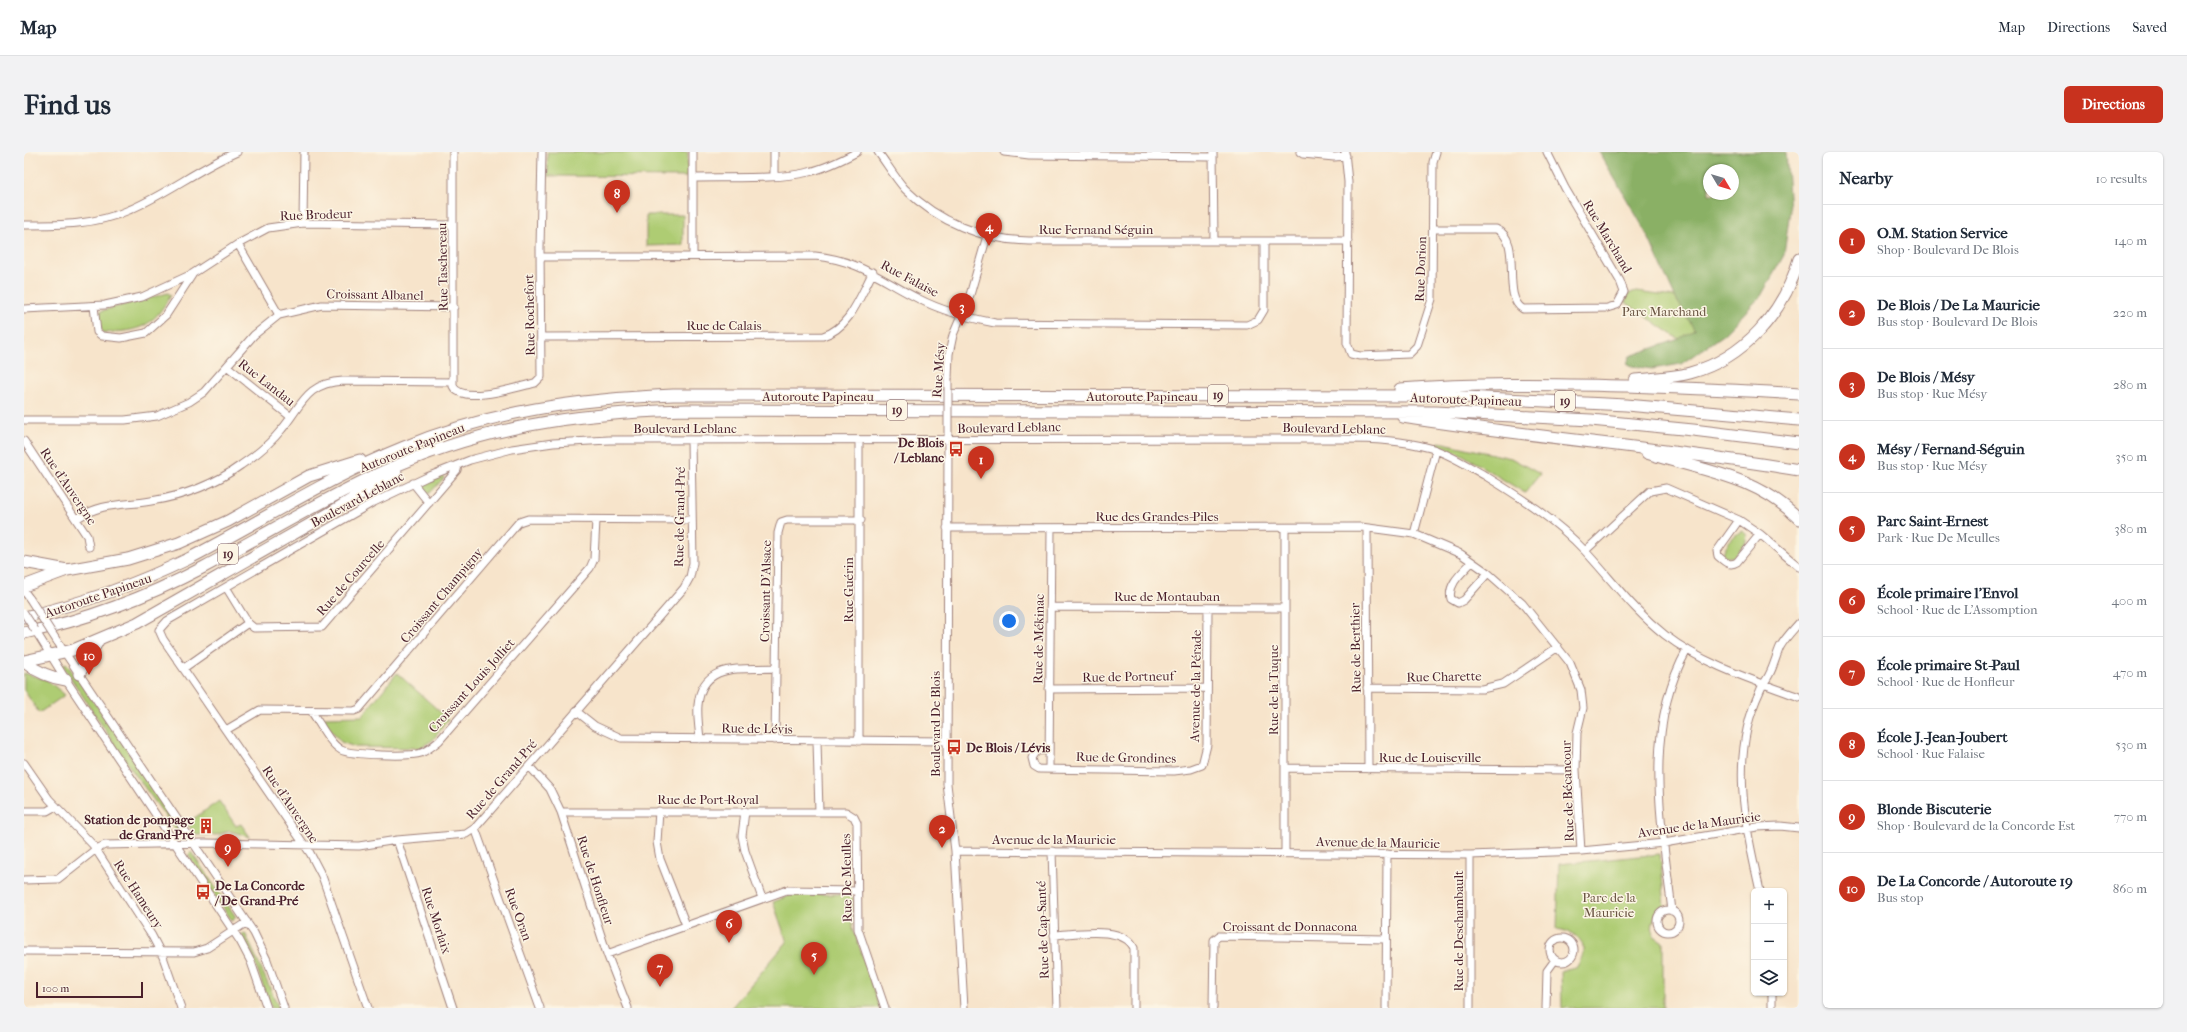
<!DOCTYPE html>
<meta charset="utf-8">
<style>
:root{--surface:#fff;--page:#f2f2f3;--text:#1f2937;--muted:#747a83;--line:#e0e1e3;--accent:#c8321e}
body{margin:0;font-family:"IM FELL French Canon",serif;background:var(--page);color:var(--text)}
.controls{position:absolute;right:12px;bottom:12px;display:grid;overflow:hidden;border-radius:6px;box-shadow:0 1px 3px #0004}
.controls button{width:36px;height:36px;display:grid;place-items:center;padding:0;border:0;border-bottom:1px solid var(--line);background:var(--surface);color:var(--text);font:20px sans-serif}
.compass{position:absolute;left:1679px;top:12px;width:36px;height:36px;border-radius:50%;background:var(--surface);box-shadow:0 1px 3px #0004;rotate:128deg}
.scale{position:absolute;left:12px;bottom:10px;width:107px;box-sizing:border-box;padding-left:4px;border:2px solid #4a1f2b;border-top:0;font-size:11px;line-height:14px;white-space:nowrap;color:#4a1f2b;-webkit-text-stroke:3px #fcf5e5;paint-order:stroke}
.you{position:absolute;left:985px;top:469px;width:14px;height:14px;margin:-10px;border:3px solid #fff;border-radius:50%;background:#1a73e8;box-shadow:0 0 0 6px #1a73e833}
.badge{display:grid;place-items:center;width:26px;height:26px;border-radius:50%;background:var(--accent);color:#fff;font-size:13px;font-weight:700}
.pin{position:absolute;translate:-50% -33px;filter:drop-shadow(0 1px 2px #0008)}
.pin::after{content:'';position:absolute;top:21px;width:14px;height:12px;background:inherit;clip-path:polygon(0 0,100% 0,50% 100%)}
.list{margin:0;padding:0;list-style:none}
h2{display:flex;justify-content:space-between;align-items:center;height:52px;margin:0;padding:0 16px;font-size:17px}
h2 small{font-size:13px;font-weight:400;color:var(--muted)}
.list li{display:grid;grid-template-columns:26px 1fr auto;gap:12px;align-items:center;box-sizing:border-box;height:72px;padding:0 16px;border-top:1px solid var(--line)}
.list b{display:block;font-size:15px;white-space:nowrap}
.list p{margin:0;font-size:13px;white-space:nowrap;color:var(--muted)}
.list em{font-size:13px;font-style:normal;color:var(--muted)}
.icon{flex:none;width:22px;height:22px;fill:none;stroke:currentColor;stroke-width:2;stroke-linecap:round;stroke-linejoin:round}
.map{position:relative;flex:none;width:1775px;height:856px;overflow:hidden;border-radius:6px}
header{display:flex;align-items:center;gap:24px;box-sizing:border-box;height:56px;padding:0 20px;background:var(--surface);border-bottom:1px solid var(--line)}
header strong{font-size:19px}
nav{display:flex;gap:22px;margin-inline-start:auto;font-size:14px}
.intro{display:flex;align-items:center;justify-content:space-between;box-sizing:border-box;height:96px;padding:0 24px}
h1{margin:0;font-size:28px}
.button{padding:10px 18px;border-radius:6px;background:var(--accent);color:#fff;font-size:14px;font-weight:700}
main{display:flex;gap:24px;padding:0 24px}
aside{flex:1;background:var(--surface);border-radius:6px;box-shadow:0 1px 3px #0004}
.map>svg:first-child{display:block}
.green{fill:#aecc73;stroke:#7c764f}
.forest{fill:#8ab065;stroke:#6a6848;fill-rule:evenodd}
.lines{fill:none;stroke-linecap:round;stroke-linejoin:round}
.minor-casing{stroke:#a0827b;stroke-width:9}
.highway-casing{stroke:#a0827b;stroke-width:13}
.minor{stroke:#fff;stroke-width:7}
.highway{stroke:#fff;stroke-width:11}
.minor-bridge-casing{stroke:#a0827b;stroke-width:9;stroke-linecap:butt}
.minor-bridge{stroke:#fff;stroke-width:7}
.labels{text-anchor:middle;stroke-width:3;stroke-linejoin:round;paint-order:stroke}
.shield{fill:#fcf5e5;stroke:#7f5f63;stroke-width:1}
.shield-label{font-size:12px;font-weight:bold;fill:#4a1f2b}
.street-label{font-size:13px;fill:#4a1f2b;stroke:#fcf5e5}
.park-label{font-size:13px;fill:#685341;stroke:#fcf5e5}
.poi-label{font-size:13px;font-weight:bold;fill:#4a1f2b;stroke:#fcf5e5;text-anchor:end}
</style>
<header>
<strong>Map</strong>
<nav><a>Map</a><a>Directions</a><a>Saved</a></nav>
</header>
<div class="intro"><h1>Find us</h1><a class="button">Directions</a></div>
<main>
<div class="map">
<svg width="1775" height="856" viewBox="0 0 1775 856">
<rect width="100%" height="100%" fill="#fcf5e5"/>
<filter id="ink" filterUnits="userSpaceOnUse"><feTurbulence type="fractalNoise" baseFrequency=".025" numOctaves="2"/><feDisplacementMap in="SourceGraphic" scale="8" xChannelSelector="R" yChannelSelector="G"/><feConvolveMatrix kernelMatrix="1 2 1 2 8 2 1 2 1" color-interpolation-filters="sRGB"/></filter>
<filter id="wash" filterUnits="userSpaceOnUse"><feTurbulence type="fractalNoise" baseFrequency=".012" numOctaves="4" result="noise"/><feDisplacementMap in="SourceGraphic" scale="16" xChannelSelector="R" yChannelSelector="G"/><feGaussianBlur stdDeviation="0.9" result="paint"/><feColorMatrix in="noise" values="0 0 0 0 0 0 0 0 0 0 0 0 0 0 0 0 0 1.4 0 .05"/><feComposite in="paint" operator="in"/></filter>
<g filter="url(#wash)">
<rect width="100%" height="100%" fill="#f7e4cb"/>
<path class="green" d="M523 0H664L663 25 524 24Z
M622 63H659V93L622 94Z
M1612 140 1651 145 1671 178 1655 187 1601 150 1604 142Z
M144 141 147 143C127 177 117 178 80 181 75 176 73 165 77 159Z
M1415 290 1487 306 1516 322 1501 341 1439 303 1414 293Z
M418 323 420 326 405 342 398 335V332Z
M1718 379 1723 383 1722 390 1710 405H1702L1699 401C1701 394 1710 382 1718 379Z
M42 511 83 568 156 678 153 680 105 614 44 522 39 513Z
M0 521 23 528 41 543 15 561 0 538Z
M373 521 424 567 409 588 396 596 331 595 317 590 300 569 301 565 338 564Z
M195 649 212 674 217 672 226 685 206 679 192 683H171L163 671Z
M167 700 212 765 208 769 164 703Z
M1636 702 1641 755C1630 762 1627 770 1629 783L1639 790V856H1538L1537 819 1552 816C1567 794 1557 781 1533 777L1535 712Z
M824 742 829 747V776L856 856H707L763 790 749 750 767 743Z
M221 781 255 856H248L245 851 228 802 217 783Z"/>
<path class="forest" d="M1575 0H1762L1766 58 1760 103 1737 144 1700 182 1657 212 1628 217 1608 214 1603 211 1606 204 1655 187 1670 177 1651 145 1622 80ZM1685 18H1709V42H1685Z"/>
</g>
<g filter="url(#ink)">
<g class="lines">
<g class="minor-casing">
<path id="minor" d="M429 0V234C438 253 494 235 511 231L517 225 516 96 518 0
M669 0V104
M750 0V24
M854 0C863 12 871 26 881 37 914 70 959 88 1005 89H1324
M980 0 1005 3 1189 5
M1189 0 1190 89
M1276 0 1279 2 1310 5 1322 4
M1321 0 1324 30 1323 191 1327 202 1336 204 1385 202 1393 194 1408 147 1409 10 1412 0
M669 26C704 25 752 28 785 20 802 16 818 8 833 0
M279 71 280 0
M0 73C36 73 72 73 105 58 143 42 175 16 213 0
M1409 77H1472C1500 88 1476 144 1499 157L1583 156 1593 153 1600 140 1596 129 1541 36 1523 0
M214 92 255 163
M516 105 791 104C835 108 857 128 895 147 918 159 945 166 971 171L1223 173 1234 168 1240 158V89
M70 154 73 180 78 184 97 186 122 181 142 163 168 123
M0 157 81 153 118 145 168 122 214 92 244 76 279 71 429 73
M517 185 799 184C826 176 836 144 849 120
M204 215 267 265
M924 226 925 202 929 183 946 143 963 84
M0 268H101L133 264 165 250 180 240 230 183 255 163 298 153 430 155
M924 284 923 632 931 699 940 856
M0 289 63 384 65 395
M389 331 405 351
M52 367C79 350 98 354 127 349 159 344 191 332 217 313 232 303 247 291 258 277 278 253 282 231 319 229L429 230
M1715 368 1693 399 1694 404C1700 409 1705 415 1713 410L1736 382
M923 376 1337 375 1390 382 1437 402 1464 421 1498 451 1546 511 1557 538 1559 556 1553 581 1552 618 1557 699
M1261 376V700
M1343 376 1344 617
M1390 382 1412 298
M1561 399 1626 339 1642 336 1715 368 1736 382 1775 415
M1448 410C1439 420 1423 432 1427 447L1434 451 1440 448 1464 421
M202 435 224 471 230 476 298 475 433 318 434 313
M0 439 6 447
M1026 455 1260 456
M11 478 42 528 216 789 227 810 243 856
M33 489 230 781 243 808 260 856
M160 516 224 471
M1343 536 1458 537 1479 532 1534 495
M1025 537 1183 536
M287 559C296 571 304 590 317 598 327 603 386 605 397 601 403 599 410 593 415 589L566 416 570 407 572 368
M552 559 571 574 597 586 923 589
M202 578 236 558 330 559 335 557 495 370 504 367 668 368
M676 587C675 576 673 564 674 553 678 509 718 518 751 516
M751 588 754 381 757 370 763 368H837
M793 589 795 660
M835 589V288
M1025 598 1013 599 1008 606 1010 614 1015 617 1150 619 1167 617 1178 613 1183 593 1184 456
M0 611 25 647 69 693 128 784 139 805 157 856
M505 614 526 637 537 660 583 802 604 856
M1025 616 1027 376
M1261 616 1552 618
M0 659H23L32 654
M635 659 633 690 636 707 662 773
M721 659 718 684 721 699 738 746
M537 660H822L830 665 833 671 834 777 861 856
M451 676 516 856
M373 688 429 856
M931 699 1446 703 1557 699 1640 691 1733 675 1756 674 1775 676
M1028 699 1033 856
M0 728 34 727 72 697 81 693 181 691 335 694 373 688 442 682 451 676 660 436 666 425 669 411 667 288
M1736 739C1721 672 1705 604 1736 539 1738 533 1742 529 1745 523 1750 514 1752 504 1756 495 1761 486 1769 478 1775 471
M1633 769a11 11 0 1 1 22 0a11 11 0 1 1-22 0Z
M1648 759C1638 673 1618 578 1663 498
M1030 783C1052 782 1099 773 1110 796V856
M1526 798a12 12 0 1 1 24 0a12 12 0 1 1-24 0Z
M0 799 170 800 183 796 223 770
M583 802 763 738 833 739
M1748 841V856
M344 856 298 724 286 701 139 487 135 478 143 469 348 351 403 325 446 308 488 297 529 291 585 288 1319 287C1348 287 1377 288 1406 296 1426 302 1442 313 1460 323 1496 345 1532 368 1561 399 1589 429 1608 457 1641 483 1680 513 1729 528 1775 545
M1189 856 1190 788 1195 784 1362 787
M1362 856 1363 702
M1446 856V703
M1522 856 1523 819 1531 808"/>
</g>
<g class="highway-casing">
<path id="highway" d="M1611 228C1630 226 1648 226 1666 221 1720 206 1760 161 1775 107
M1376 237C1451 231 1525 232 1600 234 1658 236 1717 238 1775 242
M1379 265C1511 286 1644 296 1775 318
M1623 301C1678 319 1732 323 1775 367
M0 410 43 418
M0 434 43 418 104 407 155 391 204 369 285 324 336 308
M0 465C57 452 111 433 164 407 236 370 305 325 380 295 466 259 556 247 649 243L1421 244 1602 253 1775 268
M0 481C62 468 123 445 180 415 239 384 297 348 358 320 459 274 553 261 662 258L1412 260 1567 268 1669 278 1775 291
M0 509 49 498 113 471 306 361 372 320
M0 510C12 519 27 526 42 528
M55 522 74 489"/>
</g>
<use href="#minor" class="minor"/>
<use href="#highway" class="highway"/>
<g class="minor-bridge-casing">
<path id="minor-bridge" d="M924 226V281
M6 447 33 489
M0 461 11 478"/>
</g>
<use href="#minor-bridge" class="minor-bridge"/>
</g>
</g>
<defs>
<g id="bus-bare" transform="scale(1.2)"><path d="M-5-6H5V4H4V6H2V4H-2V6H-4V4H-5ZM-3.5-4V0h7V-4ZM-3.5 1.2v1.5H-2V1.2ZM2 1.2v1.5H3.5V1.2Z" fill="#c8321e" stroke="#fcf5e5" stroke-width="2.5" paint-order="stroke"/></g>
<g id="building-bare" transform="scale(1.2)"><path d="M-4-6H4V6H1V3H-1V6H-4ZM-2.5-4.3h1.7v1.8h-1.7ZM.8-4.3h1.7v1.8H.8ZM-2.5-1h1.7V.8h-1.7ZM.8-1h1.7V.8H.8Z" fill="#c8321e" stroke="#fcf5e5" stroke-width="2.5" paint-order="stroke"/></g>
</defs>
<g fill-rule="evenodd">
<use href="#bus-bare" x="932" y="297"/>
<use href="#bus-bare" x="930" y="595"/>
<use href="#building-bare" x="182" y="674"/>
<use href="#bus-bare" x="179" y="740"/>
</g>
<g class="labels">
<g class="shield">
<rect x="1184" y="233" width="20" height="20" rx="3"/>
<rect x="1531" y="239" width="20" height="20" rx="3"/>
<rect x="863" y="248" width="20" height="20" rx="3"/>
<rect x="194" y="392" width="20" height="20" rx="3"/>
</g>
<g class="shield-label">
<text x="1194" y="247">19</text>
<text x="1541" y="253">19</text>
<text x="873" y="262">19</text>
<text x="204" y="406">19</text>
</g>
<g class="street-label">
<text transform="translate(292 62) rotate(-2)" y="5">Rue Brodeur</text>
<text x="1072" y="82">Rue Fernand Séguin</text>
<text transform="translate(1584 84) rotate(59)" y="5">Rue Marchand</text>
<text transform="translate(418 115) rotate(-91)" y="5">Rue Taschereau</text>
<text transform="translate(1396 117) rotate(-88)" y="5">Rue Dorion</text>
<text transform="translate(886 126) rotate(28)" y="5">Rue Falaise</text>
<text transform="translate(351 142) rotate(1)" y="5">Croissant Albanel</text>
<text transform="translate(505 163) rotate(-91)" y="5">Rue Rochefort</text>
<text x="700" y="178">Rue de Calais</text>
<text transform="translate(914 218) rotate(-86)" y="5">Rue Mésy</text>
<text transform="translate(243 230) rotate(38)" y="5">Rue Landau</text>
<text x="794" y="249">Autoroute Papineau</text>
<text x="1118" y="249">Autoroute Papineau</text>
<text transform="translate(1442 247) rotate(2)" y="5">Autoroute Papineau</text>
<text transform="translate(985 275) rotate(-1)" y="5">Boulevard Leblanc</text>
<text x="661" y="281">Boulevard Leblanc</text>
<text transform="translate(1310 276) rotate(1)" y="5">Boulevard Leblanc</text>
<text transform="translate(388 295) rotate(-22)" y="5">Autoroute Papineau</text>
<text transform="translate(45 334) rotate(56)" y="5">Rue d'Auvergne</text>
<text transform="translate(333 347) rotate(-28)" y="5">Boulevard Leblanc</text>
<text x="1133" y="369">Rue des Grandes-Piles</text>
<text transform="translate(655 365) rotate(-89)" y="5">Rue de Grand-Pré</text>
<text transform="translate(326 425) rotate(-49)" y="5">Rue de Courcelle</text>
<text transform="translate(824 438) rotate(-90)" y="5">Rue Guérin</text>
<text transform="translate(741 439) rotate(-89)" y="5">Croissant D'Alsace</text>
<text transform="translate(74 443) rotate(-19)" y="5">Autoroute Papineau</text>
<text transform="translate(417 443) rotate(-50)" y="5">Croissant Champigny</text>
<text x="1143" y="449">Rue de Montauban</text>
<text transform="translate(1014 487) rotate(-89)" y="5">Rue de Mékinac</text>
<text transform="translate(1331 496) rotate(-91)" y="5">Rue de Berthier</text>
<text transform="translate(1104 524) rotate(-1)" y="5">Rue de Portneuf</text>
<text transform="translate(1420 524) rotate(-1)" y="5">Rue Charette</text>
<text transform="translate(447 533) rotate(-48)" y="5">Croissant Louis Jolliet</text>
<text transform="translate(1171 534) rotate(-89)" y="5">Avenue de la Pérade</text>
<text transform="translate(1249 538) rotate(-90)" y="5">Rue de la Tuque</text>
<text transform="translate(911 572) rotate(-90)" y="5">Boulevard De Blois</text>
<text transform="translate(733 576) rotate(1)" y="5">Rue de Lévis</text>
<text transform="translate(1102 605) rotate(1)" y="5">Rue de Grondines</text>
<text x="1406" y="610">Rue de Louiseville</text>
<text transform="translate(477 627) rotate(-49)" y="5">Rue de Grand-Pré</text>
<text transform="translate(1543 639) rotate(-92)" y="5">Rue de Bécancour</text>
<text x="684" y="652">Rue de Port-Royal</text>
<text transform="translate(267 652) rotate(56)" y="5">Rue d'Auvergne</text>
<text transform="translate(1675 672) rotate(-8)" y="5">Avenue de la Mauricie</text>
<text x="1030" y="692">Avenue de la Mauricie</text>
<text transform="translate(1354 690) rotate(1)" y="5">Avenue de la Mauricie</text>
<text transform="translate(822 726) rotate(-91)" y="5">Rue De Meulles</text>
<text transform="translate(572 728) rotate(72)" y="5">Rue de Honfleur</text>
<text transform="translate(115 742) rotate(57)" y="5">Rue Hameury</text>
<text transform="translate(495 762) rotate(70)" y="5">Rue Oran</text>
<text transform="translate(413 768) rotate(72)" y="5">Rue Morlaix</text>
<text x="1266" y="779">Croissant de Donnacona</text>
<text transform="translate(1018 778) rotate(-92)" y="5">Rue de Cap-Santé</text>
<text transform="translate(1434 779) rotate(-90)" y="5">Rue de Deschambault</text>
</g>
<g class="park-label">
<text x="1640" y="164">Parc Marchand</text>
<text x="1585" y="750">Parc de la<tspan x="1585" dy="15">Mauricie</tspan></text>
</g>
<g class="poi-label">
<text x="920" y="295">De Blois<tspan x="920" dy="15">/ Leblanc</tspan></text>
<text x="942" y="600" text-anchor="start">De Blois / Lévis</text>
<text x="170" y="672">Station de pompage<tspan x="170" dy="15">de Grand-Pré</tspan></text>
<text x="191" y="738" text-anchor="start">De La Concorde<tspan x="191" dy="15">/ De Grand-Pré</tspan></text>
</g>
</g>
</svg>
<div class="controls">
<button>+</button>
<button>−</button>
<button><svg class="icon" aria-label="layers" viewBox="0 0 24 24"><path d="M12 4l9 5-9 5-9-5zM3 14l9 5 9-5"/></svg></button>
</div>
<svg class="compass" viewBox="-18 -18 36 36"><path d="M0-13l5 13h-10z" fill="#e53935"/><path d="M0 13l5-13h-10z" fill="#747a83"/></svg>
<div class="scale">100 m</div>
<div class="you"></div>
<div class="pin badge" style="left:957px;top:327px">1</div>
<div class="pin badge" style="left:918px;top:696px">2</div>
<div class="pin badge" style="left:938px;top:174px">3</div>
<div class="pin badge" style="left:965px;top:94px">4</div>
<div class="pin badge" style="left:790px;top:823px">5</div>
<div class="pin badge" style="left:705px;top:791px">6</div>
<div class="pin badge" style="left:636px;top:835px">7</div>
<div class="pin badge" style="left:593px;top:61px">8</div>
<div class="pin badge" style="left:204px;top:715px">9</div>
<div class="pin badge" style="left:65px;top:523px">10</div>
</div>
<aside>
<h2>Nearby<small>10 results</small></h2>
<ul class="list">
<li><span class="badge">1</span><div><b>O.M. Station Service</b><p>Shop · Boulevard De Blois</p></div><em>140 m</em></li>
<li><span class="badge">2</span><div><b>De Blois / De La Mauricie</b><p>Bus stop · Boulevard De Blois</p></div><em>220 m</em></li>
<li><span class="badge">3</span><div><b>De Blois / Mésy</b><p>Bus stop · Rue Mésy</p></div><em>280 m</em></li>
<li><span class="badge">4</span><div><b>Mésy / Fernand-Séguin</b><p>Bus stop · Rue Mésy</p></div><em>350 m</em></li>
<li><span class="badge">5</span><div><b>Parc Saint-Ernest</b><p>Park · Rue De Meulles</p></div><em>380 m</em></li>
<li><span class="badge">6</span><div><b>École primaire l'Envol</b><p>School · Rue de L'Assomption</p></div><em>400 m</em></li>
<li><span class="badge">7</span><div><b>École primaire St-Paul</b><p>School · Rue de Honfleur</p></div><em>470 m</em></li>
<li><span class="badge">8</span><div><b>École J.-Jean-Joubert</b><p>School · Rue Falaise</p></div><em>530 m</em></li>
<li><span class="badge">9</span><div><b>Blonde Biscuterie</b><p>Shop · Boulevard de la Concorde Est</p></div><em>770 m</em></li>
<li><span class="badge">10</span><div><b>De La Concorde / Autoroute 19</b><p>Bus stop</p></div><em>860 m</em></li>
</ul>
</aside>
</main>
